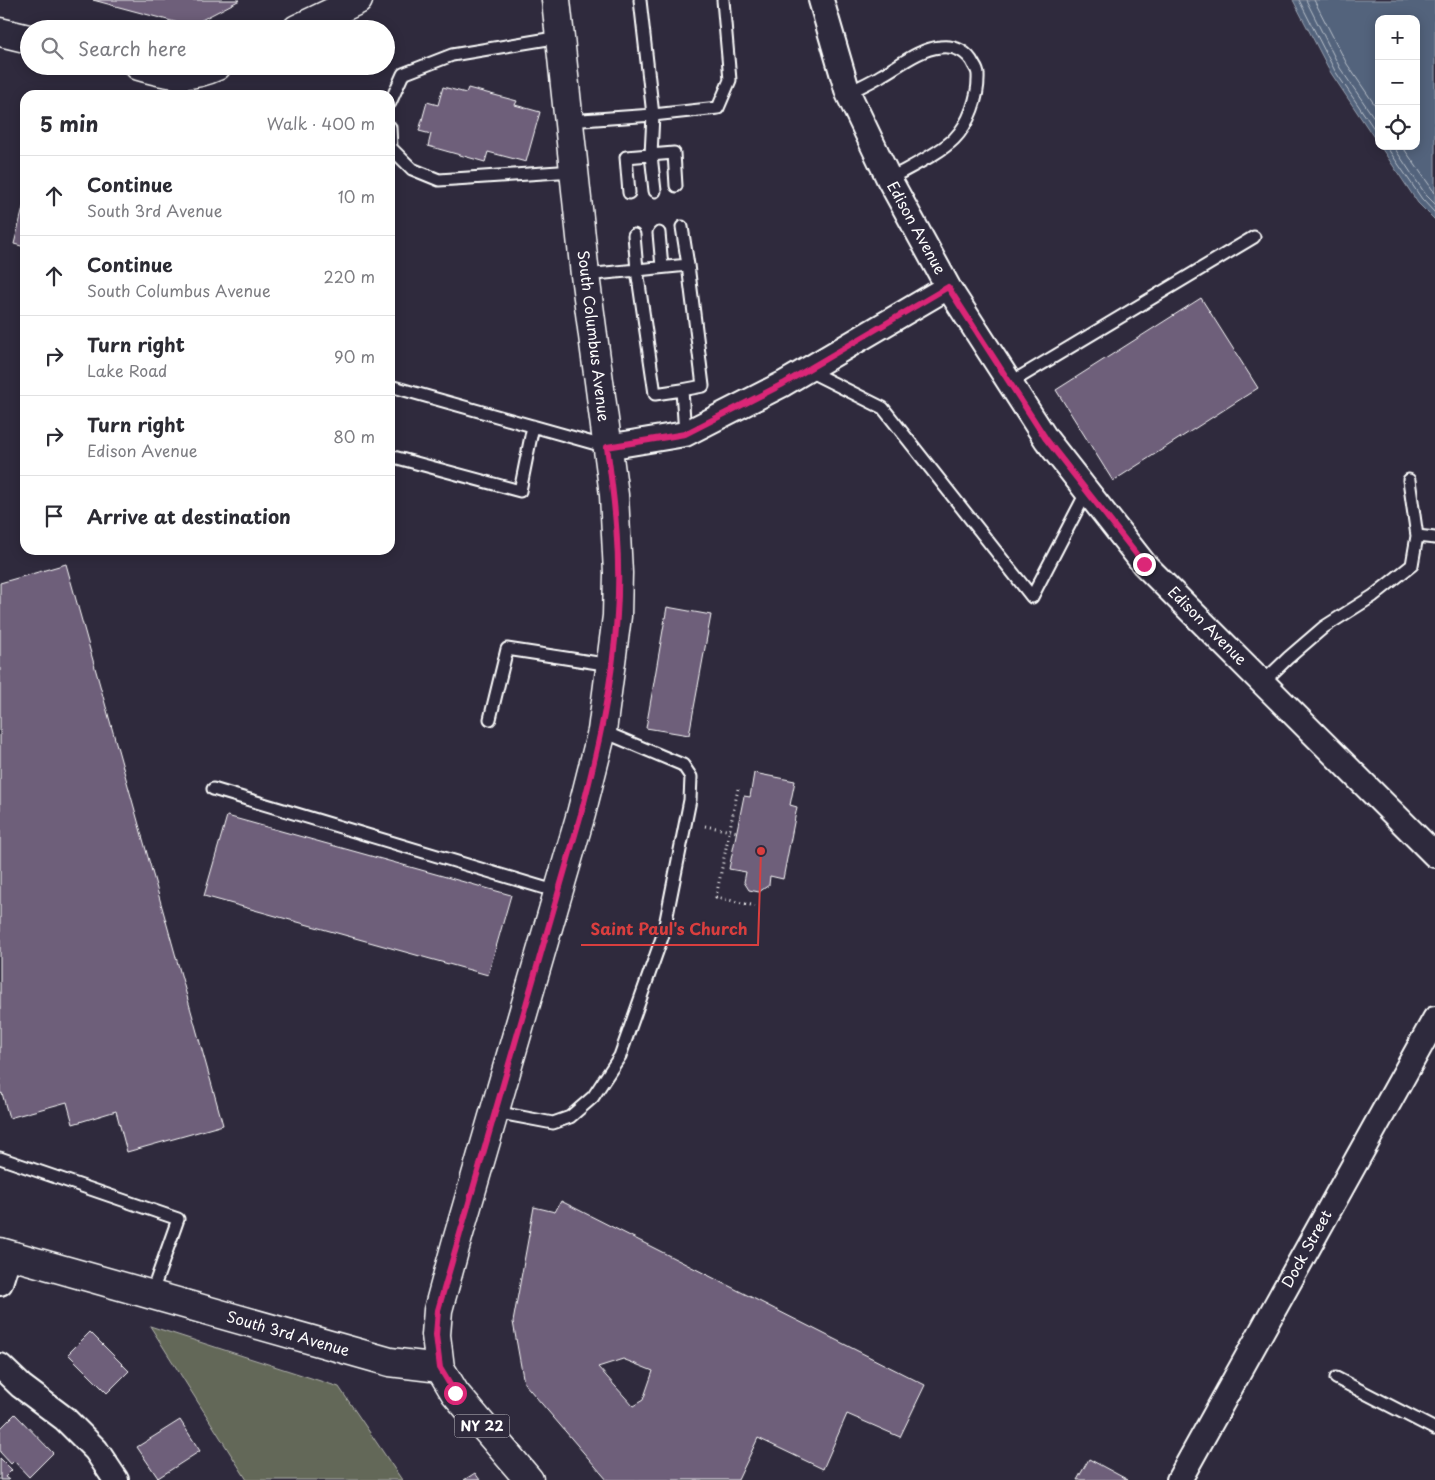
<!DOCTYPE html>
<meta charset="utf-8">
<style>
:root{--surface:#fff;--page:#f7f7f7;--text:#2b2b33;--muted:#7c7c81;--line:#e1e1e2}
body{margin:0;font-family:"Playpen Sans",sans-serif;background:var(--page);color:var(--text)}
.controls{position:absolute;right:15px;top:15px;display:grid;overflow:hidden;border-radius:10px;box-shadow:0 2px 12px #0003}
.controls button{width:45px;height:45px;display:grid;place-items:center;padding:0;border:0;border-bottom:1px solid var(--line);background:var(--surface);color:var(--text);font:25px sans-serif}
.stop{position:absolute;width:15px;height:15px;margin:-11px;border:4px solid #db2777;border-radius:50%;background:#fff}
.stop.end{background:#db2777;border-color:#fff;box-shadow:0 1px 5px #0008}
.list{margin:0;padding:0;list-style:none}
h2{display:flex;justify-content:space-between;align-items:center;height:65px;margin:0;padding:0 20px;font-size:21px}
h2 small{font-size:16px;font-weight:400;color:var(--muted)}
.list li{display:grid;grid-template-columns:32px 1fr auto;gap:15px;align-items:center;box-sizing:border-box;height:80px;padding:0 20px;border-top:1px solid var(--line)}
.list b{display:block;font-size:19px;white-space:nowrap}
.list p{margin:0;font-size:16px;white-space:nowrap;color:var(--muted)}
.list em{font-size:16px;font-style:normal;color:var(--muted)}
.icon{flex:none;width:28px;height:28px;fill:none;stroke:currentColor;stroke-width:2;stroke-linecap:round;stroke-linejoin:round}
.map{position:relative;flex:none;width:1435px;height:1480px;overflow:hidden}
.search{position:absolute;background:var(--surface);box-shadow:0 2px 12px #0003;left:20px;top:20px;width:375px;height:55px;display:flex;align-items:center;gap:12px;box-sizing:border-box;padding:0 18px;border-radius:28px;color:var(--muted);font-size:19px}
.panel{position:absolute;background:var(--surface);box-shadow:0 2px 12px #0003;left:20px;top:90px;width:375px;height:465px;border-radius:15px}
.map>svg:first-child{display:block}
.green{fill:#636759;stroke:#b1b3ac}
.water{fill:#52637c;stroke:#97a1b0}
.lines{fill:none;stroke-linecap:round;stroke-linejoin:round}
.shore{stroke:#bac1cb;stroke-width:1}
.building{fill:#6e5e7a;stroke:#fff;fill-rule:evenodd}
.service-casing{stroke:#fff;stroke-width:15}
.minor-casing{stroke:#fff;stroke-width:28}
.tertiary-casing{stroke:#fff;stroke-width:31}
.secondary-casing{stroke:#fff;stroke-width:31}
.primary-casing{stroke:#fff;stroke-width:31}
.path{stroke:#fff;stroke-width:3;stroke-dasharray:1 4;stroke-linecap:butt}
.service{stroke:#2f2a3d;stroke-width:11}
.minor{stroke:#2f2a3d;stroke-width:24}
.tertiary{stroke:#2f2a3d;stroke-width:28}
.secondary{stroke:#2f2a3d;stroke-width:28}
.primary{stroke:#2f2a3d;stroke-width:28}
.route{stroke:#db2777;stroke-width:6}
.labels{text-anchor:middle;stroke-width:4.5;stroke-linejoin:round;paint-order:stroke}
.shield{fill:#2f2a3d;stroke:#c1bfc5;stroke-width:1}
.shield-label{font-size:14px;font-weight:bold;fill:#fff}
.street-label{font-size:15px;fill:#fff;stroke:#2f2a3d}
.leader{fill:none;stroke:#da3e3e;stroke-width:2}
.callout-dot{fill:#da3e3e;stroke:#2f2a3d;stroke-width:2}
.callout-label{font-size:16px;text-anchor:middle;font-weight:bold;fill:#da3e3e;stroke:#2f2a3d;stroke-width:4.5;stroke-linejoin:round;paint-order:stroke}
</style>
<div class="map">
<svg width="1435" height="1480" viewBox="0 0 1435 1480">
<rect width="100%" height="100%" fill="#2f2a3d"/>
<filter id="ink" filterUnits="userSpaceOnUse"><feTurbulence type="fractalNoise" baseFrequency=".02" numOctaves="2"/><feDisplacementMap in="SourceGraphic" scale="10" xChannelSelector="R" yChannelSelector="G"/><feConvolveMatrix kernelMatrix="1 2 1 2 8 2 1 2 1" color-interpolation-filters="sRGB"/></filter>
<g filter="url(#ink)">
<path class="green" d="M150 1326 339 1387 402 1480H247Z"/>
<path class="water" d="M1293 0H1435V220L1418 203 1380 146H1416V19H1379V145L1331 73Z"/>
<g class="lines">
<path class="shore" d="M1299 0 1335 71 1379 136
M1306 0 1340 68 1379 125
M1314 0 1347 64 1379 111
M1386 146 1422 199 1435 213
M1393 146 1426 195 1435 204
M1402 146 1435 193"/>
</g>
<path class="building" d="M93 0H240L190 26Z
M443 87 466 93 468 88 517 101 515 105 540 112 526 162 488 152 485 162 428 146 431 134 419 131 427 102 438 105Z
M25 200V247L14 244Z
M1201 298 1258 388 1113 481 1056 390Z
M66 564 223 1125 127 1152 116 1111 73 1124 67 1102 9 1118 2 1093 0 1094V583Z
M667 607 711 615 689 735 646 728Z
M754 773 795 781 790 805 797 807 783 879 770 876 769 885 759 892 749 890 744 882 746 872 729 869 744 796 750 797Z
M227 816 511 895 488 975 204 896Z
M561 1201 925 1385 900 1437 847 1414 823 1469 758 1438 738 1480H607L524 1383 513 1322 534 1207 555 1212ZM623 1359 653 1371 643 1400 633 1406 598 1367Z
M90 1332 129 1371 107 1393 68 1354Z
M15 1414 53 1453 29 1477 14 1461 11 1464 0 1452V1429Z
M180 1420 200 1451 158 1478 137 1447Z
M0 1458 12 1470 5 1477 9 1480H0Z
M1089 1459 1128 1480H1077Z
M475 1473 480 1480H464Z"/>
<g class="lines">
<g class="service-casing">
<path id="service" d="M848 93C859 87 871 82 882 75 900 65 919 49 940 47 955 45 968 52 974 65 976 68 978 72 978 75 979 96 969 124 954 139 939 154 908 168 889 179
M390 103 403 74 452 55 560 37
M568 121 653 115 640 0
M390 127 391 148 412 169 439 180 574 171
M655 191 651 155 653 115 718 108 730 80 723 0
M629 193 626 157 674 153 676 186
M682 227 688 265
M659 233 662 267
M634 235 637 270 688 265 703 386 682 390
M585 275 637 270 655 394 682 390 685 434
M807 370 883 408 1032 597 1087 491
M1010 383 1254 237
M390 386 607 447
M390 456 520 491 533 426
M1417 536 1435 538
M1263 682 1288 658 1324 627 1373 596 1412 565 1417 536 1409 480
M490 719 507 649 611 665
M213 789 558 892
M495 1112 553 1123 570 1117 593 1097 620 1056 663 935 690 800 691 777 683 765 602 731
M0 1158 178 1219 151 1295
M1336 1378 1435 1429"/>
</g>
<g class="minor-casing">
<path id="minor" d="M821 0 848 93 889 179 948 287 1046 439 1144 564 1435 855
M607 447 685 434 783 384 948 287
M0 1283 9 1254
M0 1366 21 1386 65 1419 96 1450 116 1480
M1179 1480 1435 1019"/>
</g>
<g class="tertiary-casing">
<path id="tertiary" d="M0 1252 390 1362 440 1368"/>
</g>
<g class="secondary-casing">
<path id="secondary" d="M297 29 358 0
M0 32 29 39
M139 66C169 74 187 80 217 66"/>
</g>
<g class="primary-casing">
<path id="primary" d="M529 1480 455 1393 440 1368 436 1335 438 1310 456 1244 581 814 602 731 617 616 618 573 614 495 585 275 556 0"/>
</g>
<path class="path" d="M738 789 716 897 755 906
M705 826 737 832"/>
<use href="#service" class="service"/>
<use href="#minor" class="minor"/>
<use href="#tertiary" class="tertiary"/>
<use href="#secondary" class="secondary"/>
<use href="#primary" class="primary"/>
</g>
</g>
<g class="lines" filter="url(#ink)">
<path class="route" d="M455 1393 440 1368 436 1335 438 1310 581 814C598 749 613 682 617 615 621 559 615 503 607 447L685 434 783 384 948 287 1046 439 1144 564"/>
</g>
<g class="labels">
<rect class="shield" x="454.5" y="1414.5" width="55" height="23" rx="4"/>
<g class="shield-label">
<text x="482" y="1431">NY 22</text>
</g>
<g class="street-label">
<text transform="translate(916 228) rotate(61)" y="5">Edison Avenue</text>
<text transform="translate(593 336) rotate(83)" y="5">South Columbus Avenue</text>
<text transform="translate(1207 626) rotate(45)" y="5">Edison Avenue</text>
<text transform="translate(1307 1249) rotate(-61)" y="5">Dock Street</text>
<text transform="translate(288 1334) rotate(16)" y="5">South 3rd Avenue</text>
</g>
</g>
<path class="leader" d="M761 851L758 945H581"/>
<circle class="callout-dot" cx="761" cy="851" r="5"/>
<g class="callout-label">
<text x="669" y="935">Saint Paul's Church</text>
</g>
</svg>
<div class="controls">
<button>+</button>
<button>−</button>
<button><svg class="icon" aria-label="locate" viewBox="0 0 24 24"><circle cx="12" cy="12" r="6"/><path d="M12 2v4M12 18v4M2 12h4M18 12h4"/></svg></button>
</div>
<div class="stop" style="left:455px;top:1393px"></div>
<div class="stop end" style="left:1144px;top:564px"></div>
<div class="search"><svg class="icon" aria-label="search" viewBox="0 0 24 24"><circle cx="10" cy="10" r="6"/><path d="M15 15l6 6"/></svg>Search here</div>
<section class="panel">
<h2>5 min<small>Walk · 400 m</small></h2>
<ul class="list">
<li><svg class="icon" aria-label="ahead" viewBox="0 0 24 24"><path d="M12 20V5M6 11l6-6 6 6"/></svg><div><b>Continue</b><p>South 3rd Avenue</p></div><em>10 m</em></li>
<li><svg class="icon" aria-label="ahead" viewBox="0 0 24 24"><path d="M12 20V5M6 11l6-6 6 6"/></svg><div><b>Continue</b><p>South Columbus Avenue</p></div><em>220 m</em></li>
<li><svg class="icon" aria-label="right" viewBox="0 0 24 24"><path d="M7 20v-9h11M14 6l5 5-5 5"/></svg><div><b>Turn right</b><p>Lake Road</p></div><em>90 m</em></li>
<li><svg class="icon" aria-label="right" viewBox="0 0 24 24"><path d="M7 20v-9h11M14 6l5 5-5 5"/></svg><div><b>Turn right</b><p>Edison Avenue</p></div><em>80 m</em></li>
<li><svg class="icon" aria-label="arrive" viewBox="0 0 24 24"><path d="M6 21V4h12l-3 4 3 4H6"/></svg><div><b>Arrive at destination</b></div></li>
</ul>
</section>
</div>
